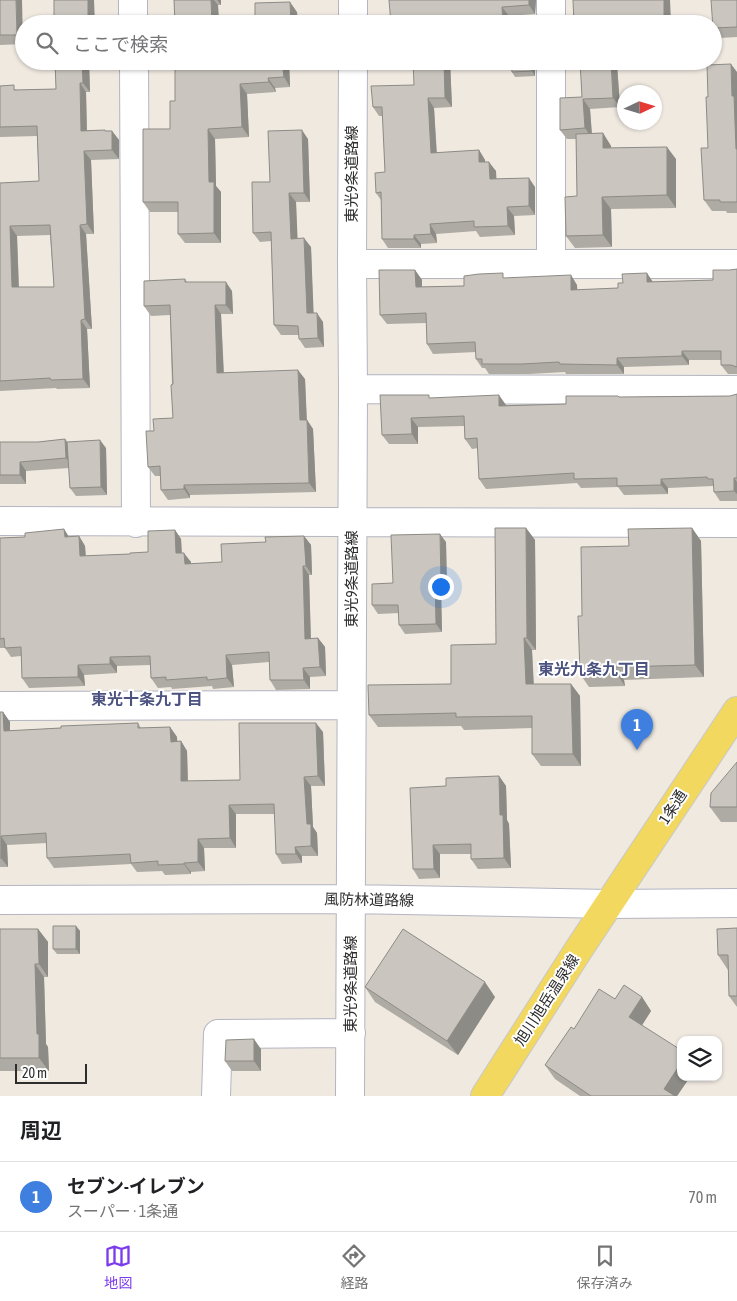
<!DOCTYPE html>
<html lang="ja">
<meta charset="utf-8">
<style>
:root{--surface:#fff;--page:#f6f6f6;--text:#202124;--muted:#757577;--line:#e0e0e0;--accent:#7c3aed}
body{margin:0;font-family:"Asap Condensed","Noto Sans JP",sans-serif;background:var(--page);color:var(--text)}
.controls{position:absolute;right:15px;bottom:15px;display:grid;overflow:hidden;border-radius:10px;box-shadow:0 1px 4px #0004}
.controls button{width:45px;height:45px;display:grid;place-items:center;padding:0;border:0;border-bottom:1px solid var(--line);background:var(--surface);color:var(--text);font:25px sans-serif}
.compass{position:absolute;left:617px;top:85px;width:45px;height:45px;border-radius:50%;background:var(--surface);box-shadow:0 1px 4px #0004;rotate:86deg}
.scale{position:absolute;left:15px;bottom:12px;width:72px;box-sizing:border-box;padding-left:5px;border:2px solid #2d2d2d;border-top:0;font-size:14px;line-height:18px;white-space:nowrap;color:#2d2d2d;-webkit-text-stroke:4px #fff;paint-order:stroke}
.you{position:absolute;left:440px;top:586px;width:18px;height:18px;margin:-12px;border:4px solid #fff;border-radius:50%;background:#1a73e8;box-shadow:0 0 0 8px #1a73e833}
.badge{display:grid;place-items:center;width:32px;height:32px;border-radius:50%;background:var(--accent);color:#fff;font-size:16px;font-weight:700}
.pin{position:absolute;translate:-50% -41px;filter:drop-shadow(0 1px 2px #0008)}
.pin::after{content:'';position:absolute;top:26px;width:18px;height:15px;background:inherit;clip-path:polygon(0 0,100% 0,50% 100%)}
.list{margin:0;padding:0;list-style:none}
h2{display:flex;justify-content:space-between;align-items:center;height:65px;margin:0;padding:0 20px;font-size:21px}
h2 small{font-size:16px;font-weight:400;color:var(--muted)}
.list li{display:grid;grid-template-columns:32px 1fr auto;gap:15px;align-items:center;box-sizing:border-box;height:70px;padding:0 20px;border-top:1px solid var(--line)}
.list b{display:block;font-size:19px;white-space:nowrap}
.list p{margin:0;font-size:16px;white-space:nowrap;color:var(--muted)}
.list em{font-size:16px;font-style:normal;color:var(--muted)}
.icon{flex:none;width:28px;height:28px;fill:none;stroke:currentColor;stroke-width:2;stroke-linecap:round;stroke-linejoin:round}
.map{position:relative;flex:none;width:737px;height:1096px;overflow:hidden}
.search{position:absolute;background:var(--surface);box-shadow:0 1px 4px #0004;left:15px;right:15px;top:15px;height:55px;display:flex;align-items:center;gap:12px;box-sizing:border-box;padding:0 18px;border-radius:28px;color:var(--muted);font-size:19px}
.sheet{height:135px;background:var(--surface)}
nav{display:flex;justify-content:space-around;align-items:center;box-sizing:border-box;height:70px;border-top:1px solid var(--line);background:var(--surface);font-size:14px;color:var(--muted)}
nav a{display:grid;justify-items:center;gap:2px}
nav .on{color:var(--accent)}
.map>svg:first-child{display:block}
.lines{fill:none;stroke-linecap:round;stroke-linejoin:round}
.minor-casing{stroke:#b3b5c1;stroke-width:30}
.major-casing{stroke:#c8c8c8;stroke-width:30}
.minor{stroke:#fff;stroke-width:28}
.major{stroke:#f3d860;stroke-width:28}
.wall{fill:#aeaaa4;fill-rule:evenodd}
.shaded-wall{fill:#8d8b86}
.building{fill:#cac6bf;stroke:#8d8b86;fill-rule:evenodd}
.labels{text-anchor:middle;stroke-width:4;stroke-linejoin:round;paint-order:stroke}
.street-label{font-size:15px;fill:#2d2d2d;stroke:#fff}
.neighbourhood-label{font-size:16px;font-weight:bold;fill:#4c5380;stroke:#fff}
</style>
<div class="map">
<svg width="737" height="1096" viewBox="0 0 737 1096">
<rect width="100%" height="100%" fill="#efe9e0"/>
<g class="lines">
<g class="minor-casing">
<path id="minor" d="M133 0V24
M353 24V0
M551 24V0
M134 61 136 523
M551 263V61
M352 264H737
M353 389 737 390
M0 521 737 523
M0 706 351 705
M0 900 351 899 609 904 737 903
M216 1096 218 1034 351 1033
M350 1096 353 389 352 264 353 61"/>
</g>
<g class="major-casing">
<path id="major" d="M485 1096 579 949 737 711"/>
</g>
<use href="#minor" class="minor"/>
<use href="#major" class="major"/>
</g>
<path class="wall" d="M0 0 23 44 0 45Z
M174 0H221V5H218L219 24H175Z
M536 0 535 14 391 24Z
M737 0V37L720 38 713 28V24Z
M55 61H89L90 92H86L87 130 112 131 119 140V159L91 160 94 234H86L92 329H87L90 388 57 389 56 388 0 391V183L39 181 37 136 0 137V86L18 90 56 89ZM50 235 54 287H19L17 236Z
M175 61H289L290 87 275 88 276 92 247 94 249 137 215 139 216 186 221 192V243H185L178 234V212H150L143 202 170 129 175 101Z
M450 61 452 107 434 108 437 153 479 150 485 160V162L496 171V179L535 187V215L514 216 515 235 480 237 476 231 436 234 437 243 421 244V248H388L382 239 381 200 376 193 385 172 383 116H379L373 107 414 85Z
M535 61V76L515 77 512 72Z
M580 61H676V63L617 64 620 107 590 109 592 133H603L611 146V148L676 159V208L611 209 612 247 575 248 566 236 577 196 576 139H567L560 130 582 97Z
M737 72V213H727L726 211H712L704 200 708 148V97Z
M308 139 310 202H296L297 239 311 247 313 313 323 322 324 347 305 348 299 339V335H281L274 325 271 241 260 242 253 233 270 182Z
M737 269V374H728L721 365V360H689V365L624 367V374H566L565 372 529 374H489L485 368H482L476 359V352L433 354 427 344 426 323 387 324 380 315 415 270 422 280V287L464 286 506 278 577 285V290L618 288 653 282 713 280 730 270Z
M185 279 187 282 232 291 233 314H221L224 373 305 379 307 420 313 429 316 492 190 495V498L168 500 161 490 160 476H155L148 467 154 431 173 418 170 315 151 316 144 306Z
M737 394V501H720L714 492V488L713 486 668 488V494L624 495 618 487 581 488 577 483 486 489 479 479 478 448 472 449 465 439 464 426 418 427V444H389L382 435 431 398 506 405 566 404 618 396 620 397 730 396Z
M65 439 68 443 106 448 107 495 76 496 70 488 69 468 26 471V484H0V442H38Z
M526 528 535 540 536 650H532L534 684H571L580 696 581 766H541L532 754V728L464 730 461 726 378 727 369 715 451 684 496 644Z
M692 528 701 541 704 677 624 680 625 686 589 687 580 674 582 616 629 546Z
M64 529 69 537 79 536 85 546 86 556 130 554 148 552 175 530 181 539 182 553 191 562V564L222 562 266 542 304 536 311 545 312 575H309L311 638H318L325 647 326 676 310 677V689L276 690 270 680 269 662 232 665 234 687 213 689 212 686 172 689 171 687 158 688 151 678 150 665 117 666V673L84 675 85 686 29 688 22 678 21 656 11 657 5 648H0V538L25 537Z
M446 542 447 590H441L442 632 405 634 399 625V613L378 614 372 605 393 583Z
M0 712H3L10 722V731L138 723 141 728 170 727 177 737V741H181L187 751 188 781 240 780 323 732 325 786H311L313 827 317 833 318 856H302V863L282 864 276 854 275 814H236V848H204L205 871 191 872V874L165 875 162 871 137 872 131 864 54 868 47 858V843L7 845 8 867H0Z
M737 762V822H721L710 807Z
M499 776 506 786 507 820 509 824 511 868 478 869 471 859V854H440V878L419 879 413 869 446 786Z
M76 926 80 931V954H57L53 949Z
M737 928V1007L729 996 728 970 718 955Z
M0 929H38L48 942V977H44L46 1044 48 1047 49 1071H0Z
M365 987 495 997 458 1055 375 1002Z
M642 997 651 1011 642 1025 681 1077H690L677 1096H580L555 1079 545 1065 574 1029 615 999Z
M261 1049V1071H232L225 1061Z"/>
<path class="shaded-wall" d="M16 0H22L23 44 17 35Z
M88 0H94L95 24H88Z
M211 0H214L218 5 219 24H212Z
M217 0H221V5Z
M529 0H536L535 14 529 5Z
M664 0H670L671 22 672 24H668L664 19Z
M290 2 297 12 298 24H291Z
M502 7 509 16V24H503Z
M82 61H89L90 92 83 83Z
M282 61H289L290 87 284 77Z
M444 61H450L452 107 445 98Z
M532 61H535V76L532 71Z
M611 61H616L617 64 620 107 613 98Z
M731 64 737 72V151L736 149 732 96Z
M268 78 275 88 276 92 269 82Z
M80 83 86 92 87 140 81 131Z
M240 84 247 94 249 137 242 127Z
M428 98 434 108 437 162 431 153Z
M583 99 590 109 592 138 585 128Z
M208 129 215 139 216 186 221 192V243L214 233 209 182Z
M302 130 308 139 310 202 304 193Z
M112 131 119 140V159L112 150Z
M603 133 611 146 612 161 603 148Z
M667 147 676 159V208L667 195Z
M479 150 485 160 486 171 479 162Z
M84 151 91 160 94 234 87 224Z
M489 162 496 171 497 188 490 179Z
M529 178 535 187V215L529 206Z
M289 193 296 202 298 248 291 239Z
M602 197 611 209 612 247 603 235Z
M507 207 514 216 515 235 508 226Z
M430 224 436 234 437 243 431 234Z
M80 225 86 234 92 329 85 319Z
M10 226 17 236 19 297 12 287Z
M414 235 421 244V248L414 239Z
M304 238 311 247 314 322 307 313Z
M415 270 422 280V297L416 287Z
M647 273 653 282H647Z
M571 275 577 285 578 300 571 290Z
M226 282 232 291 233 314 226 305Z
M215 305 221 314 224 383 217 373Z
M317 313 323 322 324 347 318 338Z
M81 320 87 329 90 388 83 379Z
M682 351 689 360V365L682 356Z
M617 358 624 367V374L617 365Z
M298 370 305 379 307 430 300 420Z
M499 395 506 405V415L499 406Z
M411 418 418 427V444L412 434Z
M307 420 313 429 316 492 309 483Z
M65 439 71 448 73 467 66 458Z
M100 440 106 448 107 495 101 487Z
M20 462 26 471V484L20 475Z
M734 478 737 482V494L734 491Z
M661 479 668 488V494L661 485Z
M184 485 190 495V498L184 489Z
M526 528 535 540 536 650 527 638Z
M692 528 701 541 704 677 695 665Z
M64 529 70 539 65 537Z
M175 530 181 539 182 563 176 553Z
M440 534 446 542 447 590 441 581Z
M79 536 85 546 86 566 80 556Z
M304 536 311 545 312 575 306 566Z
M184 553 191 562V574L185 564Z
M303 566 309 575 311 648 305 639Z
M435 581 441 590 442 632 436 624Z
M318 638 325 647 326 676 320 667Z
M524 638 532 650 534 697 526 684Z
M226 655 232 665 234 687 227 678Z
M110 657 117 666V673L110 664Z
M78 665 84 675 85 686 78 677Z
M615 667 624 680 625 686 616 673Z
M303 668 310 677V689L304 680Z
M571 684 580 696 581 766 573 754Z
M3 712 10 722V741L4 731Z
M316 723 323 732 325 786 318 776Z
M170 727 177 737 178 751 171 742Z
M181 741 187 751 188 790 181 781Z
M499 776 506 786 507 820 509 824 511 868 504 858 500 815Z
M304 777 311 786 313 827 317 833 318 856 311 846 307 824Z
M229 805 236 814V848L230 838Z
M1 836 7 845 8 867 1 858Z
M198 839 204 848 205 871 198 862Z
M433 845 440 854V878L434 869Z
M295 847 302 856V863L296 854Z
M184 863 191 872V874L184 864Z
M76 926 80 931V954L76 949Z
M38 929 48 942V977L39 964Z
M35 964 44 977 46 1044 48 1047 49 1071 39 1058 37 1034Z
M485 982 495 997 458 1055 447 1041Z
M642 997 651 1011 639 1030 629 1017Z
M254 1039 261 1049V1071L254 1061Z
M681 1063V1077H690L677 1096H669L664 1089Z"/>
<path class="building" d="M0 0H16L17 35H0Z
M54 0H88V24H54Z
M174 0H211L212 24H175Z
M389 0H529V5L502 7 503 24H391Z
M573 0H664V19H669V24H574Z
M711 0H737V27L713 28Z
M290 2 291 24H255V3Z
M55 61H82L83 83H80L81 131 105 130V131H112V150L84 151 87 224 80 225 85 319 81 320 83 379 51 380 50 378 0 381V183L39 181 37 126 0 127V86L14 85V90L56 89ZM50 225 54 287H12L10 226Z
M175 61H282L284 77 268 78 269 82 240 84 242 127 208 129 209 182H214V233L178 234V202H143V129H170V101H175Z
M413 61H444L445 98H428L431 153 479 150V162H489L490 179 529 178V206L507 207 508 226 474 227V221L430 224 431 234 414 235V239H382L381 192 376 193 375 173 385 172 382 107H373L371 86 414 85Z
M511 61H532V71L512 72Z
M580 61H611L613 98 583 99 585 128 560 130V98L582 97Z
M731 64 732 96H734L736 149H737V202H720V200H704L701 148H708L706 97H708L707 65Z
M302 130 304 193H289L291 239 304 238 307 313H317L318 338 299 339 298 326 274 325 271 232 253 233 252 182H270L268 131Z
M603 133V148L667 147V195L602 197 603 235 566 236 565 197 577 196 576 134Z
M737 269V367L731 365H721V351H682V356L617 358V365L560 364 559 362 522 364H482V359H476L475 342 427 344 426 313 380 315 379 270H415L416 287 464 286V276L479 274 503 273V278L571 275V290L618 288V283H623L622 274 647 273V282L713 280V270H730Z
M185 279V282H226V305H215L217 373 298 370 300 420H307L309 483 184 485V489L161 490 160 466 148 467 146 431H154L153 419 173 418 171 385 173 384 170 305 144 306V281Z
M737 394V478H734V491L714 492 713 479H708L707 477 661 479V485L617 486V478L574 479V473L479 479 477 438 465 439 464 416 411 418 412 434 382 435 380 395H429V398L499 395V406L566 404V396H618L619 397 730 396Z
M65 439 66 458 20 462V475H0V442H38Z
M100 440 101 487 70 488 67 442Z
M495 528H526L527 638H524L526 684H571L573 754H532V716L456 717V713L369 715 368 685 451 684V645L496 644Z
M692 528 695 665 615 667 616 673 580 674 578 616H582L581 547 629 546 628 529Z
M64 529 65 537 79 536 80 556 130 554V553L148 552V531L175 530 176 553H184L185 564 222 562 221 544 266 542 265 537 304 536 306 566H303L305 639 318 638 320 667 303 668 304 680H270L269 652 226 655 227 678 207 680V677L166 680V677L151 678 150 656 110 657V664L78 665V677L22 678 21 647 5 648 4 638 0 639V538L25 537V533Z
M440 534 441 581H435L436 624 399 625 398 605H372V584L393 583 391 535Z
M0 712H3L4 731 61 728V726L138 723V728L170 727 171 742 181 741V781L240 780 239 723H316L318 776 304 777 307 824H311V846L295 847 296 854H276L274 804 229 805 230 838 198 839V862L184 863V864L158 865V861L131 863 130 854 47 858 46 833 1 836V858H0Z
M737 762V807H710L711 793Z
M499 776 500 815H503L504 858 471 859V844L433 845 434 869H413L410 788 446 786V778Z
M53 926H76V949H53Z
M737 928V996H729L728 955H718L717 929Z
M0 929H38L39 964H35L37 1034H39V1058H0Z
M403 929 485 982 447 1041 365 987Z
M624 985 642 997 629 1017 681 1050V1063L664 1089 675 1096H591L545 1065 571 1027 574 1029 599 989 615 999Z
M254 1039V1061H225L226 1040Z"/>
<g class="labels">
<g class="street-label">
<text transform="translate(352 174) rotate(-90)" y="5">東光9条道路線</text>
<text transform="translate(352 579) rotate(-90)" y="5">東光9条道路線</text>
<text transform="translate(673 807) rotate(-57)" y="5">1条通</text>
<text transform="translate(369 900) rotate(1)" y="5">風防林道路線</text>
<text transform="translate(351 984) rotate(-90)" y="5">東光9条道路線</text>
<text transform="translate(547 1000) rotate(-57)" y="5">旭川旭岳温泉線</text>
</g>
<g class="neighbourhood-label">
<text x="594" y="675">東光九条九丁目</text>
<text x="147" y="705">東光十条九丁目</text>
</g>
</g>
</svg>
<div class="controls">
<button><svg class="icon" aria-label="layers" viewBox="0 0 24 24"><path d="M12 4l9 5-9 5-9-5zM3 14l9 5 9-5"/></svg></button>
</div>
<svg class="compass" viewBox="-18 -18 36 36"><path d="M0-13l5 13h-10z" fill="#e53935"/><path d="M0 13l5-13h-10z" fill="#757577"/></svg>
<div class="scale">20 m</div>
<div class="you"></div>
<div class="pin badge" style="left:637px;top:750px;background:#3f7fe0">1</div>
<div class="search"><svg class="icon" aria-label="search" viewBox="0 0 24 24"><circle cx="10" cy="10" r="6"/><path d="M15 15l6 6"/></svg>ここで検索</div>
</div>
<section class="sheet">
<h2>周辺<small></small></h2>
<ul class="list">
<li><span class="badge" style="background:#3f7fe0">1</span><div><b>セブン-イレブン</b><p>スーパー · 1条通</p></div><em>70 m</em></li>
</ul>
</section>
<nav>
<a class="on"><svg class="icon" aria-label="map" viewBox="0 0 24 24"><path d="M3 6l6-2 6 2 6-2v14l-6 2-6-2-6 2zM9 4v14M15 6v14"/></svg>地図</a>
<a><svg class="icon" aria-label="directions" viewBox="0 0 24 24"><path d="M12 3l9 9-9 9-9-9zM9 14v-3h6M13 9l2 2-2 2"/></svg>経路</a>
<a><svg class="icon" aria-label="saved" viewBox="0 0 24 24"><path d="M7 4h10v16l-5-4-5 4z"/></svg>保存済み</a>
</nav>
